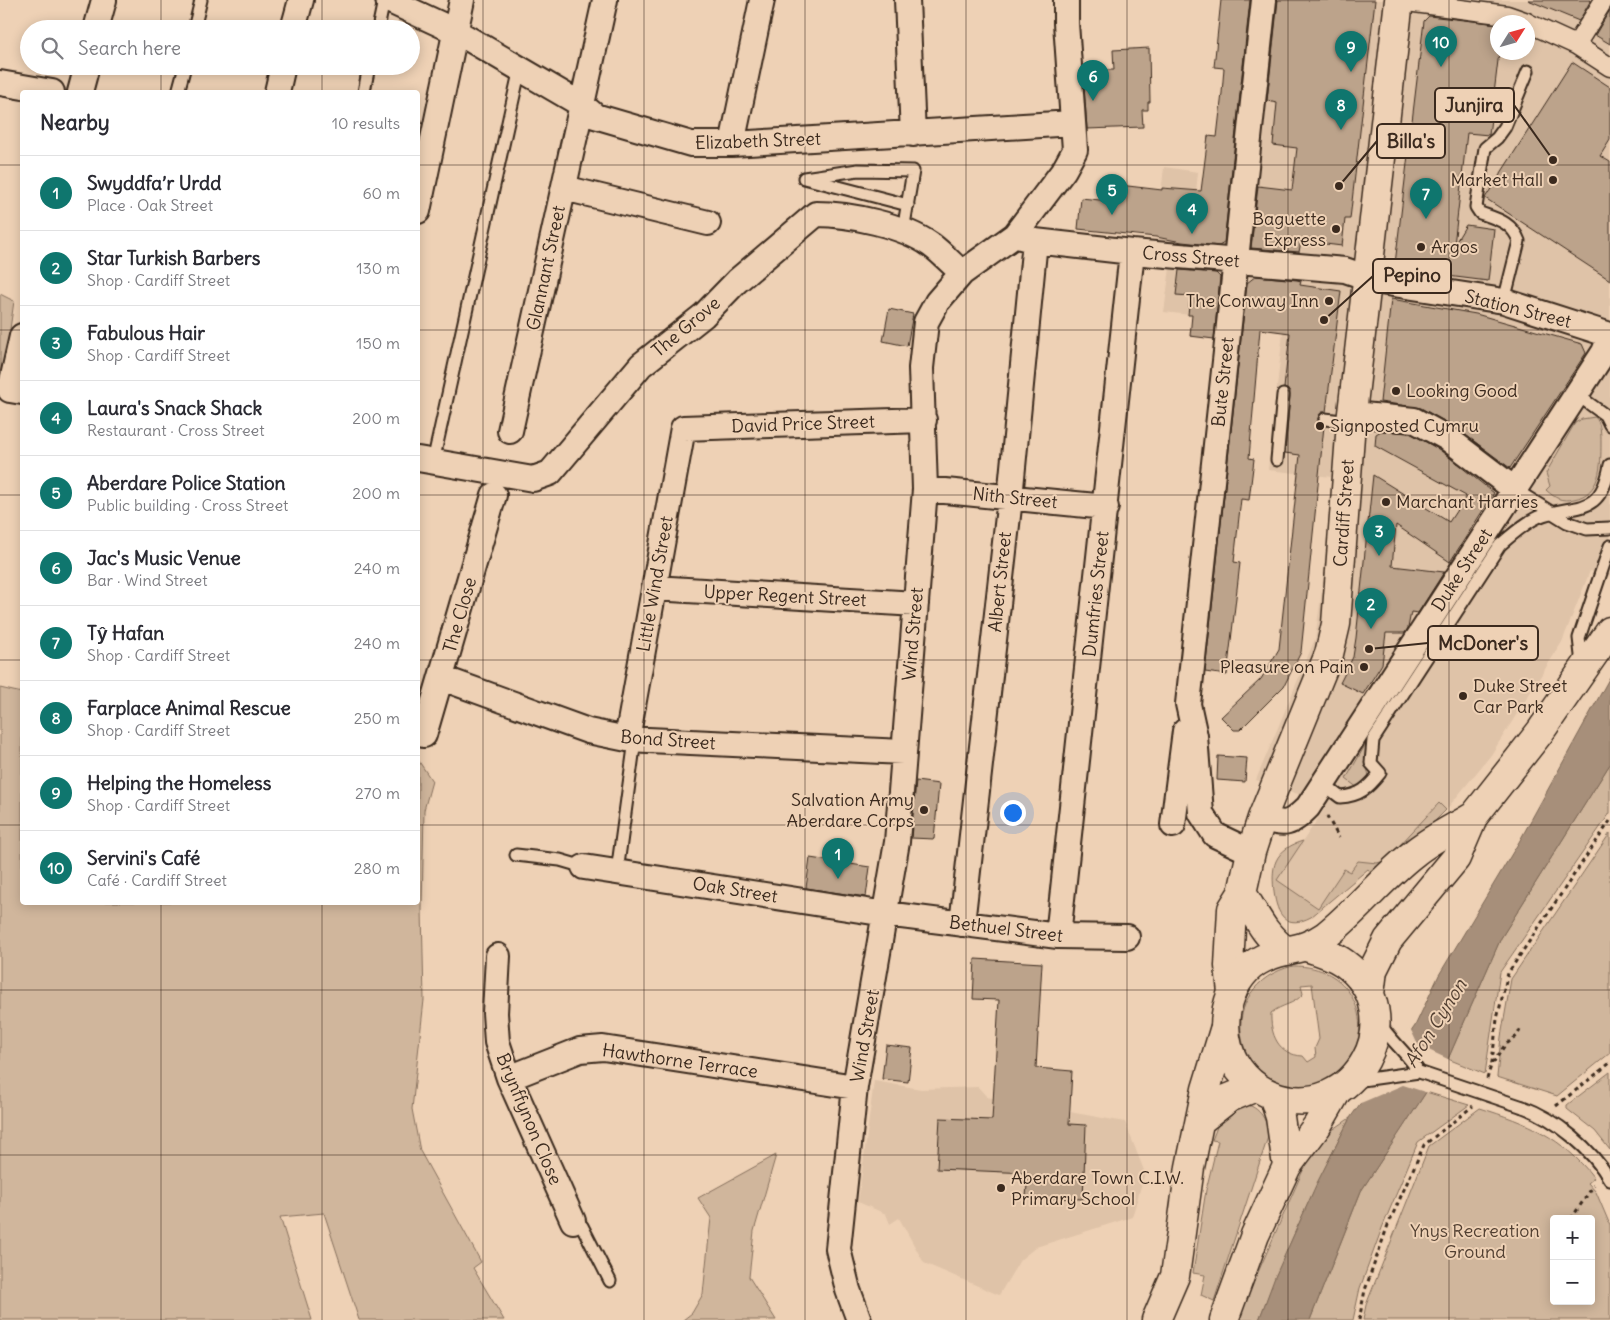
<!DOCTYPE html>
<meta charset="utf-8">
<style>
:root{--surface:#fff;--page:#f2f2f3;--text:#2b2b33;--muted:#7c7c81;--line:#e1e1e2;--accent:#0f766e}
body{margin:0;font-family:Delius,sans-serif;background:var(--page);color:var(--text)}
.controls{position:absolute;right:15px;bottom:15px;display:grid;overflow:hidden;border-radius:5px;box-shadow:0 2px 12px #0003}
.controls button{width:45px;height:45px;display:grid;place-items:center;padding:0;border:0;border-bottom:1px solid var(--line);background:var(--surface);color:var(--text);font:25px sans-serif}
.compass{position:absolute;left:1490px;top:15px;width:45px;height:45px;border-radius:50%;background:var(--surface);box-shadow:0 2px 12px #0003;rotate:53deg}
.you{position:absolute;left:1012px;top:812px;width:18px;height:18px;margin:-12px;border:4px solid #fff;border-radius:50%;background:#1a73e8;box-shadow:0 0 0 8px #1a73e833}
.badge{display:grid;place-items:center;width:32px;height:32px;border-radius:50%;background:var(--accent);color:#fff;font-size:16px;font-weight:700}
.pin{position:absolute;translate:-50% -41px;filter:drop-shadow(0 1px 2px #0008)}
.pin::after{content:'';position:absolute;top:26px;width:18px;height:15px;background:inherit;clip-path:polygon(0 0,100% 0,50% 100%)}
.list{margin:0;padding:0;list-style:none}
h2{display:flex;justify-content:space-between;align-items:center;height:65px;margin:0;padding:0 20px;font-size:21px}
h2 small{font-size:16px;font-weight:400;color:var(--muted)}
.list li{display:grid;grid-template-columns:32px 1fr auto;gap:15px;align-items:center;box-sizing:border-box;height:75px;padding:0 20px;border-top:1px solid var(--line)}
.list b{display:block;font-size:19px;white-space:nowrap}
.list p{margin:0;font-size:16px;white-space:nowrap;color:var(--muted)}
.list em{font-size:16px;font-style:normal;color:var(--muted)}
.icon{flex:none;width:28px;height:28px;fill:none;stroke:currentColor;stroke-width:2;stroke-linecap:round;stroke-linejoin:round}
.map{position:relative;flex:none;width:1610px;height:1320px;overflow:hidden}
.search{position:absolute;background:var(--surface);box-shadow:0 2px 12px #0003;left:20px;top:20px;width:400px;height:55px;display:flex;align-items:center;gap:12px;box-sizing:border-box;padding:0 18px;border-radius:28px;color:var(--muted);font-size:19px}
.panel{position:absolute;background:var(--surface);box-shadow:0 2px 12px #0003;left:20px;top:90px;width:400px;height:815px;border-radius:5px}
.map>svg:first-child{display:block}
.built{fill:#dfc3a8;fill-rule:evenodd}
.green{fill:#d0b69c;stroke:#86705d;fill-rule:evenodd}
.water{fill:#a78f7a;stroke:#7c6755}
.pier{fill:#eed1b5}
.building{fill:#bca38b;stroke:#3b2a1e}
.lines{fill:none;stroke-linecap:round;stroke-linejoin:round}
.service-casing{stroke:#3b2a1e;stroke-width:15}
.pedestrian-casing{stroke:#3b2a1e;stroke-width:21}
.minor-casing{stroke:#3b2a1e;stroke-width:28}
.secondary-casing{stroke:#3b2a1e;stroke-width:31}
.primary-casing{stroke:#3b2a1e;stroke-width:31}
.path{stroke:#3b2a1e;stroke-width:3;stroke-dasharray:4 4;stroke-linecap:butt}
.service{stroke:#eed1b5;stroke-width:11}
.pedestrian{stroke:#eed1b5;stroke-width:18}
.minor{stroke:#eed1b5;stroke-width:24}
.secondary{stroke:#eed1b5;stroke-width:28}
.primary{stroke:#eed1b5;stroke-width:28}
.service-bridge-casing{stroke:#3b2a1e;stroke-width:15;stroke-linecap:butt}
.service-bridge{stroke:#eed1b5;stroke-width:11}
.grid{fill:none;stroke:#3b2a1e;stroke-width:1;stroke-opacity:0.55}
.poi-dot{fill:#3b2a1e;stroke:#eed1b5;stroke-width:2}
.labels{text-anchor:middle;stroke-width:4;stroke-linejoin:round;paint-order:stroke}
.street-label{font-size:18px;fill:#3b2a1e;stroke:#eed1b5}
.poi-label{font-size:18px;fill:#3b2a1e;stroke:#eed1b5;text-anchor:start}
.park-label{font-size:18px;fill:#513f31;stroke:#eed1b5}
.water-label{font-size:19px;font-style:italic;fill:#513e30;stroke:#eed1b5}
.leader{fill:none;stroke:#3b2a1e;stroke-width:2}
.callout-dot{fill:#3b2a1e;stroke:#eed1b5;stroke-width:2}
.callout{fill:#eed1b5;stroke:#3b2a1e;stroke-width:2}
.callout-label{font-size:19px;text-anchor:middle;font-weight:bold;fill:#3b2a1e}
</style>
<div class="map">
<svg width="1610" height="1320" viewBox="0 0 1610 1320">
<rect width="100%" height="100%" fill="#eed1b5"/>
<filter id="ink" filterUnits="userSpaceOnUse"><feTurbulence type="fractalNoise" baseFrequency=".02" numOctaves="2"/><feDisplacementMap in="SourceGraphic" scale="10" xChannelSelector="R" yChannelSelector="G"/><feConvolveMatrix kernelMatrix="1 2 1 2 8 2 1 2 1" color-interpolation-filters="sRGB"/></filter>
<g filter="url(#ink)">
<path class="built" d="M1277 0H1610V576L1590 571 1562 642 1491 755 1446 810 1439 803 1409 836 1393 858 1384 865 1365 866 1317 912 1277 910V880L1325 808 1298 794 1256 780 1315 639 1322 590 1332 477 1268 470 1283 332 1271 331 1272 321 1297 309 1218 302 1216 318 1164 312 1170 268 1156 239 1164 167 1198 172 1194 214 1254 219ZM1498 22H1528V52H1498Z
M874 1081 921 1089 978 1087 987 1097 1125 1122 1145 1173 1132 1217 1036 1247 1020 1260 999 1295 924 1263 899 1218 890 1224 886 1214 858 1202Z"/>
<path class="green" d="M0 294 14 301 0 400Z
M1595 417C1601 423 1601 434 1601 443 1601 465 1601 494 1574 499 1561 502 1555 498 1546 490L1550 486 1546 473 1575 423 1582 419Z
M0 688 22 693V902H418V760L432 781 424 810 422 909 424 1000 412 1109 420 1151 481 1262 473 1268 504 1320H359L324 1213 280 1217 312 1320H0Z
M1367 742C1367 747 1365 754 1365 759 1367 776 1375 776 1358 788L1346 779Z
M1610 764V813L1500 972 1485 1074 1448 1059 1501 938Z
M1439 803 1446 810 1395 861 1375 877 1368 869 1311 917C1286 930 1277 915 1274 892 1273 882 1272 870 1276 861 1281 850 1292 844 1303 841L1277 880 1318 908 1344 869 1350 872 1358 861 1377 863 1385 861Z
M1610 833V1053L1557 1096 1497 1077 1501 1037 1511 979Z
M1293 966C1379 965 1380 1080 1306 1086 1231 1091 1213 985 1293 966ZM1312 984 1319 1039 1315 1048 1316 1057 1308 1062 1303 1056C1278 1055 1270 1034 1271 1013 1282 1004 1294 1005 1303 994L1301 985Z
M1610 1072V1150L1595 1131 1567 1109V1105Z
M1426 1092 1469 1105 1418 1142 1382 1228 1360 1288 1353 1320H1310L1361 1191Z
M1240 1103C1258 1105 1268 1118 1268 1137L1214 1301 1201 1295 1205 1275 1193 1273 1206 1190 1218 1141 1212 1140 1220 1119Z
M1480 1108C1528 1123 1562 1137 1594 1178L1588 1183 1596 1192 1610 1225V1320H1363L1366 1305 1429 1146ZM1554 1219H1591V1301H1554Z
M1350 1118C1316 1184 1285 1251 1259 1320H1237L1304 1168 1328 1133Z
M776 1155 754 1231 749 1277 776 1320H683L692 1313 703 1294 711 1218 698 1198Z"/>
<path class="water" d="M1610 677V764L1501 938 1448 1059 1361 1191 1310 1320H1259L1275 1277 1317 1183 1350 1118 1415 1026 1439 975 1519 842Z"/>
<path class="pier" d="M1410 1028 1418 1045 1450 1060 1428 1093 1403 1085 1356 1105Z"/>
<path class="building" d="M1221 0H1250L1224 243 1219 246 1182 242 1156 237 1078 229 1081 198 1109 201 1111 184 1162 190V188L1201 191 1208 136 1217 137 1222 93 1224 68 1214 67Z
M1278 0H1375L1350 219H1345L1342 246 1301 241 1299 252 1251 248 1258 186 1292 190 1297 148 1273 145 1277 103 1267 101Z
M1528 0H1591L1579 21Z
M1610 10V44L1595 35Z
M1429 16 1498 24 1499 52 1489 135 1467 133 1454 245 1466 225 1494 229 1488 281 1399 270 1395 264 1424 21Z
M1149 48 1150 102H1148V110H1142L1143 127 1087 129 1084 86H1090L1089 83H1093L1092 77H1098L1097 70H1114L1113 50Z
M1572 62 1610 87V140L1600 156 1610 162V280L1485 198Z
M1179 270 1216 273 1220 277 1214 339 1190 336 1192 315H1188L1190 296 1176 295Z
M1256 276 1297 280 1301 281 1300 285 1341 291 1326 412H1322L1318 418V422L1324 426 1301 652 1284 686 1240 730H1234L1221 717 1261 679 1279 649 1300 455 1285 453 1290 396V391L1284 388 1290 333 1260 329 1249 458 1254 459 1249 500 1241 499 1234 562 1240 563 1227 675 1205 672 1247 283Z
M1391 299 1476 314 1582 344 1586 353 1510 468 1455 427 1421 408 1380 402Z
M889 309 913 314 907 346 883 341Z
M1381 431 1410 433 1440 450 1494 493 1450 562 1396 525 1392 566 1444 572 1418 613 1411 612 1408 628 1405 633H1386L1382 664 1363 694 1340 683 1353 657 1356 638 1373 475 1449 522 1466 496 1375 446 1376 434Z
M1218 756 1247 758 1245 782 1217 780Z
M916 781 939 784 934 839 911 838Z
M810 858 870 867 866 897 806 888Z
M975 959 1042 963 1036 1068 1072 1071 1069 1124 1086 1125 1083 1199 1026 1197 1028 1173 937 1169 940 1118 992 1120 999 1000 973 999Z
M886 1045 912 1048 908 1082 882 1079Z"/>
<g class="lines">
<g class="service-casing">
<path id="service" d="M194 29 201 0
M378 29 384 0
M178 92 185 66
M364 92 369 66
M903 231 913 171 858 170 804 178 908 205
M1504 301 1519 241C1512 222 1497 219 1480 213L1476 207 1485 148 1497 138 1505 127 1528 71
M1576 394 1605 415 1610 425
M1325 419 1351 422
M1277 460 1283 395
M433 462 520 68
M1514 489 1567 522 1587 529 1610 528
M1582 664 1579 638 1610 546
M1323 784 1340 797C1360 796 1368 788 1380 773L1371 763 1373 740 1500 545C1512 535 1523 524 1538 517 1573 502 1600 520 1610 465
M516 855 560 860 584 867
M617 872 635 740
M1355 1081 1419 1072C1408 1054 1392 1042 1380 1024
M1523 1107C1556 1119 1592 1149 1610 1180
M573 1221 582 1226 610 1281"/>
</g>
<g class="pedestrian-casing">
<path id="pedestrian" d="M1399 1 1507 15 1527 22
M1528 23 1576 45 1610 67
M1576 45 1604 0"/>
</g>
<g class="minor-casing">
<path id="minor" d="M388 0 457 32 582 105 595 116 691 144H732L1073 123
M907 0 913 134
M96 29 104 0
M293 29 301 0
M0 83 52 92
M80 92 87 66
M277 92 283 66
M732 144 762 0
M564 188 708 223
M418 211 462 0
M1021 237 1035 241 1132 252 1345 270 1380 282 1504 301 1610 335
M22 336 10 390 22 392
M1353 414 1414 420 1447 438 1514 489
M510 431 605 0
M418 459 533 479 550 473 641 365 704 315 737 281 816 214C849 214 903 225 931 245 942 253 952 264 962 273
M925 489 1106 507
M654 588 916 604
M442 678 588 731 627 739 903 752
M424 735 494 495
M627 739 683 428 924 420
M1262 818C1286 826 1290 825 1308 807L1604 352 1610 337
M1173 825 1185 731
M1251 852 1215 835 1201 813 1195 736 1188 704 1264 0
M584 867 886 914 1058 936 1127 937
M962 924 1010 498 1035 241
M1058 936 1132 252
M498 956 495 1013 497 1042 509 1078 573 1221
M509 1078 580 1050 603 1048 855 1087
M859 1320 848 1290 838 1249 855 1087 897 842 925 489 921 368 926 322 937 302 962 273 1015 235 1064 170 1075 150 1066 23V0"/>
</g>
<g class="secondary-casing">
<path id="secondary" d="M1242 893C1256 915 1264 935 1286 951
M1232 992 1229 966 1232 909 1242 893 1251 852 1262 818 1329 654 1336 624 1351 422 1399 0
M1201 1120 1229 1098 1256 1087
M1156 1320 1175 1276 1190 1167 1206 1089 1224 1030"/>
</g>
<g class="primary-casing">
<path id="primary" d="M1306 947C1319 951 1333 955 1344 963 1415 1014 1355 1126 1272 1095 1252 1087 1234 1069 1228 1047 1219 1013 1233 969 1269 956 1290 948 1305 950 1325 936 1355 913 1382 878 1413 854 1431 839 1454 828 1474 816
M1370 994 1373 970 1388 940 1456 858 1474 816 1540 732 1610 631
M1273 1095 1280 1117 1287 1166
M1224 1320 1255 1235 1287 1166 1317 1126 1336 1093"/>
</g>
<path class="path" d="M1327 816 1339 838
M1493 1063 1505 1045 1517 1036 1522 1026
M1487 1079 1492 1062 1497 1019 1508 973 1610 821
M1556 1106 1610 1063
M1571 1219 1594 1185
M1359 1320 1365 1290 1388 1225 1424 1145 1473 1106"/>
<use href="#service" class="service"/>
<use href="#pedestrian" class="pedestrian"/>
<use href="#minor" class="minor"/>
<use href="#secondary" class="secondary"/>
<use href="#primary" class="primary"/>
<g class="service-bridge-casing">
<path id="service-bridge" d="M1419 1072 1523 1107"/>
</g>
<use href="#service-bridge" class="service-bridge"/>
</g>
</g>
<path class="grid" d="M161 0V29M322 0V29M483 0V1320M644 0V1320M805 0V1320M966 0V1320M1127 0V1320M1288 0V1320M1449 0V1320M161 66V92M322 66V92M0 165H22M418 165H1610M0 330H22M418 330H1610M0 495H22M418 495H1610M0 660H22M418 660H1610M0 825H22M418 825H1610M161 902V1320M322 902V1320M0 990H1610M0 1155H1610"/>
<g class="poi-dot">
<circle cx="1553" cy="180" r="5"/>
<circle cx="1336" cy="229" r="5"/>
<circle cx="1421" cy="247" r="5"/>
<circle cx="1329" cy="301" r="5"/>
<circle cx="1396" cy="391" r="5"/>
<circle cx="1320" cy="426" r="5"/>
<circle cx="1386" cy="502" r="5"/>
<circle cx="1364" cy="667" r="5"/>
<circle cx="1463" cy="696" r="5"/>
<circle cx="924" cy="810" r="5"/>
<circle cx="1001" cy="1188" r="5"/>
</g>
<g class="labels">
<g class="street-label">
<text transform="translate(758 141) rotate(-2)" y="6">Elizabeth Street</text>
<text transform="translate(1191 257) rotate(5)" y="6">Cross Street</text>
<text transform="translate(546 268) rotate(-78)" y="6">Glannant Street</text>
<text transform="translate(1518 309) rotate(14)" y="6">Station Street</text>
<text transform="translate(686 327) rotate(-40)" y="6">The Grove</text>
<text transform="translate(1223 382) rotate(-84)" y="6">Bute Street</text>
<text transform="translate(803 424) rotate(-2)" y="6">David Price Street</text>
<text transform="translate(1015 498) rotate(6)" y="6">Nith Street</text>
<text transform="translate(1344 513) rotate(-86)" y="6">Cardiff Street</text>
<text transform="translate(1462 570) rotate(-57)" y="6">Duke Street</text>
<text transform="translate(1000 582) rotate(-84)" y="6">Albert Street</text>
<text transform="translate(655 584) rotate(-80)" y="6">Little Wind Street</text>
<text transform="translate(1096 594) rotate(-84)" y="6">Dumfries Street</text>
<text transform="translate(785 596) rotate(3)" y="6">Upper Regent Street</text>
<text transform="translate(460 615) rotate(-74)" y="6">The Close</text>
<text transform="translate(913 634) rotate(-85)" y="6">Wind Street</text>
<text transform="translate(668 740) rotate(4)" y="6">Bond Street</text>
<text transform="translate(735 890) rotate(9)" y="6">Oak Street</text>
<text transform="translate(1006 929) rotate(7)" y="6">Bethuel Street</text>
<text transform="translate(865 1036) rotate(-80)" y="6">Wind Street</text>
<text transform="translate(680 1061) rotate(8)" y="6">Hawthorne Terrace</text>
<text transform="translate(529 1119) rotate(67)" y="6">Brynffynon Close</text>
</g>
<g class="poi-label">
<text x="1543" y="186" text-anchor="end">Market Hall</text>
<text x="1326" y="225" text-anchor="end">Baguette<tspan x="1326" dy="21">Express</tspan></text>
<text x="1431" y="253">Argos</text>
<text x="1319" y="307" text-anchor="end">The Conway Inn</text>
<text x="1406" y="397">Looking Good</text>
<text x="1330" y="432">Signposted Cymru</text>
<text x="1396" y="508">Marchant Harries</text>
<text x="1354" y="673" text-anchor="end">Pleasure on Pain</text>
<text x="1473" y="692">Duke Street<tspan x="1473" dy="21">Car Park</tspan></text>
<text x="914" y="806" text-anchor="end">Salvation Army<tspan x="914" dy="21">Aberdare Corps</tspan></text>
<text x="1011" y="1184">Aberdare Town C.I.W.<tspan x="1011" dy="21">Primary School</tspan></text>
</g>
<g class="park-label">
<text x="1475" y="1237">Ynys Recreation<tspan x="1475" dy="21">Ground</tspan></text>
</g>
<g class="water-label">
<text transform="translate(1435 1023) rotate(-58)" y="7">Afon Cynon</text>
</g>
</g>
<path class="leader" d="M1553 160L1514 105M1339 186L1377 141M1324 320L1373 276M1369 649L1428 643"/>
<g class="callout-dot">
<circle cx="1553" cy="160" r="5"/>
<circle cx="1339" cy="186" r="5"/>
<circle cx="1324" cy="320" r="5"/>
<circle cx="1369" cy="649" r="5"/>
</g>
<g class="callout">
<rect x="1435" y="88" width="79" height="34" rx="5"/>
<rect x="1377" y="124" width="68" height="34" rx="5"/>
<rect x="1373" y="259" width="78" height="34" rx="5"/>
<rect x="1428" y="626" width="110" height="34" rx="5"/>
</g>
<g class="callout-label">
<text x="1474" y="112">Junjira</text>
<text x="1411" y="148">Billa's</text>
<text x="1412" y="282">Pepino</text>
<text x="1483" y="650">McDoner's</text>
</g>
</svg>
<div class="controls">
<button>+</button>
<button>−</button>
</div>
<svg class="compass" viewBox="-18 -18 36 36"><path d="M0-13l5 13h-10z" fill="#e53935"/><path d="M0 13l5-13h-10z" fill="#7c7c81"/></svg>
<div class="you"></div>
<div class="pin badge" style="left:838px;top:879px">1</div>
<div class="pin badge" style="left:1371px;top:629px">2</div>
<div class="pin badge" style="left:1379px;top:556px">3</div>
<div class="pin badge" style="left:1192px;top:234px">4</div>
<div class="pin badge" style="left:1112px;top:215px">5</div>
<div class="pin badge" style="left:1093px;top:101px">6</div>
<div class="pin badge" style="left:1426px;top:219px">7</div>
<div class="pin badge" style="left:1341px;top:130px">8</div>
<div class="pin badge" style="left:1351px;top:72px">9</div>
<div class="pin badge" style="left:1441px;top:67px">10</div>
<div class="search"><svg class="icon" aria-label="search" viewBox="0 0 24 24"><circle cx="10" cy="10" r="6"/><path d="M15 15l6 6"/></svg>Search here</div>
<section class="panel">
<h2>Nearby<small>10 results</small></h2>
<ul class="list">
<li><span class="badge">1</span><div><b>Swyddfa’r Urdd</b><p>Place · Oak Street</p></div><em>60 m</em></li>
<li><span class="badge">2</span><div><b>Star Turkish Barbers</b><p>Shop · Cardiff Street</p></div><em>130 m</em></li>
<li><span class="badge">3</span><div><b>Fabulous Hair</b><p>Shop · Cardiff Street</p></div><em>150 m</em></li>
<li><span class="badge">4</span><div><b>Laura's Snack Shack</b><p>Restaurant · Cross Street</p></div><em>200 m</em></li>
<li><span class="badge">5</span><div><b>Aberdare Police Station</b><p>Public building · Cross Street</p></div><em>200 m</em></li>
<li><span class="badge">6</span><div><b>Jac's Music Venue</b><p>Bar · Wind Street</p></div><em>240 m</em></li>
<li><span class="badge">7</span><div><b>Tŷ Hafan</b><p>Shop · Cardiff Street</p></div><em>240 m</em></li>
<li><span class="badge">8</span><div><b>Farplace Animal Rescue</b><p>Shop · Cardiff Street</p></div><em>250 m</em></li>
<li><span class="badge">9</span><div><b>Helping the Homeless</b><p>Shop · Cardiff Street</p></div><em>270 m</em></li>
<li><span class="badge">10</span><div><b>Servini's Café</b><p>Café · Cardiff Street</p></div><em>280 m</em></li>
</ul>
</section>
</div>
